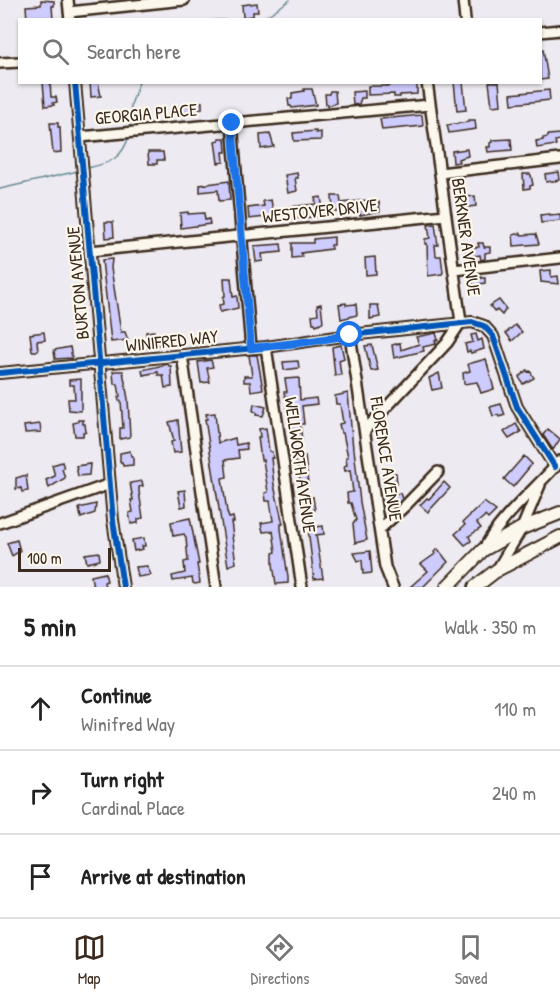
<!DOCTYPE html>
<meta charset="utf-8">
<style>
:root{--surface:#fff;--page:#f6f6f6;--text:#222;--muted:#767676;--line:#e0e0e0;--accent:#3b2a1e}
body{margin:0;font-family:"Patrick Hand",sans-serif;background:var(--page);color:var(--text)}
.scale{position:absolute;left:18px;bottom:15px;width:93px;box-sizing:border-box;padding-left:6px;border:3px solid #3b2a1e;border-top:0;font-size:16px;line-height:21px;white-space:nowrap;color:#3b2a1e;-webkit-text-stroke:4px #fbf7ec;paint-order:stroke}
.stop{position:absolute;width:18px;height:18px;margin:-14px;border:4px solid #1a73e8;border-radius:50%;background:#fff}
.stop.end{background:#1a73e8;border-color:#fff;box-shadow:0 2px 6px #0008}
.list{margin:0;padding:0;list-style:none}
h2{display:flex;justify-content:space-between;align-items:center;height:78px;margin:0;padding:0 24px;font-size:26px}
h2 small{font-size:20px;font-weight:400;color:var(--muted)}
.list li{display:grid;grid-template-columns:39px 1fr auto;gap:18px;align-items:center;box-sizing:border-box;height:84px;padding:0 24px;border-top:2px solid var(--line)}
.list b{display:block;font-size:22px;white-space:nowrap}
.list p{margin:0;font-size:20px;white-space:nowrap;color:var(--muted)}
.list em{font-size:20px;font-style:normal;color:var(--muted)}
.icon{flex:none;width:33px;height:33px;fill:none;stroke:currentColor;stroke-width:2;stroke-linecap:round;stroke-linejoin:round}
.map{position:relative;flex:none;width:560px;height:587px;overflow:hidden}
.search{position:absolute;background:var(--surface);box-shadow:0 2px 4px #0004;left:18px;right:18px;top:18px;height:66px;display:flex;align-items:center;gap:15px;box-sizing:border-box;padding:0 21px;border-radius:0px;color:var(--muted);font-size:22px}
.sheet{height:330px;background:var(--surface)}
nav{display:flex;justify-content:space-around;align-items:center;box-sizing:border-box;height:84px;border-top:2px solid var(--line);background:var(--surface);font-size:16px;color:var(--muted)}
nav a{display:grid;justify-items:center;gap:3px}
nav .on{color:var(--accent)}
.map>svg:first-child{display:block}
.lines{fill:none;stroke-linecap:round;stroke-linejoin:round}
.stream{stroke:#678b96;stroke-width:1.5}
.building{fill:#cecbfd;stroke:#3b2a1e;stroke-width:1.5}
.minor-casing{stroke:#3b2a1e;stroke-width:14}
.major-casing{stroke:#3b2a1e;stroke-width:16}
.minor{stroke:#fbf7ec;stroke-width:9}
.major{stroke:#fbf7ec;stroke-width:12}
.cycleway-casing{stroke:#fbf7ec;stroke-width:10}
.cycleway{stroke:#0057b8;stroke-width:6}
.route{stroke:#1a73e8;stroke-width:8}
.labels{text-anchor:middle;stroke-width:4.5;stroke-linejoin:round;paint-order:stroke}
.street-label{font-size:18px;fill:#3b2a1e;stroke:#fbf7ec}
</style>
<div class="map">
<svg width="560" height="587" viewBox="0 0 560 587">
<rect width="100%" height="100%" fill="#eeeaf1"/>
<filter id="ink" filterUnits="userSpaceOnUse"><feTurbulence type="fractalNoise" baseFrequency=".0167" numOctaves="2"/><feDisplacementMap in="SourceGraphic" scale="12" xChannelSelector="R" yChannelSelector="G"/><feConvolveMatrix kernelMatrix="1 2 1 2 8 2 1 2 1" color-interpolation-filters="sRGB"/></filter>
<g filter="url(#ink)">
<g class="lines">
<path class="stream" d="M214 20H233
M256 20 265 17 290 0
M130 128 131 105 139 82
M88 168C110 163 122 159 129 136
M0 189 78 171"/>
</g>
<path class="building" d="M41 0 54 1V6H52L53 20H27L26 6 41 5Z
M257 3 258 12H253V16L243 17 242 5Z
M540 49H543L548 79 540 80Z
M43 82H50L51 97H56L57 102 53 103 54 105 45 106Z
M90 82H98L101 96 91 97Z
M412 82 417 83V94L400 95V97H394V94L368 95V86H390V84Z
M454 82H463L466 110 457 111Z
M489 82H499L501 105 492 106Z
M304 89H312L316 105 292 108 291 106H289L288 99H292V93L304 91Z
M549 90 550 100 512 104 511 94Z
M330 91H335L336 103 328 106V104H326L325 94H329Z
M365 91V98H361L359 104 353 105 352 92Z
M192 102H202V109L188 111 186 116H179V106L192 105Z
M422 115 423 126 382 130 380 119Z
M468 120H475L476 129 449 133 447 125 468 122Z
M50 123H58V127H60L61 152 53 153Z
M316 131V133L321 132V140L294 141 293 133Z
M270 134 274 147 261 149 260 135Z
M560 134V140L555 141 556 145 537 148 536 141 543 140V138L548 137V135Z
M219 138H225L226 152H223L224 162 218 163 215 141 219 140Z
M511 139 512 150 488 152 487 147H490V143L492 142V140Z
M467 149 468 156 458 159 459 162 453 163 452 151Z
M148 152H163L164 160H157V164H149Z
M559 172 560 180 546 182 545 174Z
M297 173 298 178H295L297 191 288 193 285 175Z
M523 174H530L531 175 533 185 530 186V188L524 189Z
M229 181 230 200 219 201 218 190 200 192V185Z
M332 196H340L341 203 367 200V203L379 202 380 211 360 215V212L333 211Z
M475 196 476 206 460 208 458 198Z
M321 197 324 216 290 219 288 207 316 204 315 198Z
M271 200 274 216 249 219 248 208 264 206 263 201Z
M188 212V214L204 213 205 220 209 219 210 224 181 228 180 213Z
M550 214V216L560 215V221L541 223 540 215Z
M105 222H113L114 237 106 238Z
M435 224 438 245H435L436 256H441L443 272 442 274 428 276 427 244H425V239L430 238 428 225Z
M521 233V235L536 234 539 244 514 246 513 235Z
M334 237V245H331V249L301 253 302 257 292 258V243H313V239Z
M478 243H483L484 247H490V252L485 253V259L481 260 480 255 467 257 465 249 479 247Z
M281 244 282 252 262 254 263 261 256 262 254 246Z
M375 257 376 274 366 275 365 258Z
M112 259 111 268 121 332H125L128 340 111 342 102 260Z
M551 270V277L558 276 559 284 541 282 540 271Z
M481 277V278H485V283L479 284 480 291 474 292 472 278Z
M224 278H231L233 297 237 296 238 308 220 312 219 305 224 304 223 297 225 296Z
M499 300 506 309 502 315 497 310 495 312 490 306Z
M346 303V305L356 304 357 315 341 319 339 304Z
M321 304 323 322 316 325 315 323H313L312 315 318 314 317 305Z
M370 305H378L380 317 370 319Z
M515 325 522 332 512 341 506 333Z
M154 331 155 336H159V338H173V344L156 345V347L147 348 146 332Z
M44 332 45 340 37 341 38 351H32L30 334Z
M436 333 438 340H435L436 344 423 347 424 351 394 358 392 345 400 343 401 350 419 344 416 337Z
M476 334 478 341 482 339 484 349 471 353 470 351 467 352 465 344 473 342 471 335Z
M341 345 344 358 339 360 341 375 335 376 332 347Z
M372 345 378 370 371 371 365 346Z
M70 347 72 358 55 359 54 350Z
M249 355H257L263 389 251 391 250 382H244V376H252Z
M486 359 494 389 481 393 477 382 464 384 463 373 470 371 468 364Z
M211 360 213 367 207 368 210 382 201 383 198 362Z
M298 361 299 368 284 370 283 362Z
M168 364 169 366H171L172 387 165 388 163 375H158V372L143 375 142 370Z
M527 370 528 372 530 371 534 378 523 384 519 377Z
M113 371H123L128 399 130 437 120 439V428H123L121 401H119L118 397 120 396 118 384H114Z
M439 373 442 388 432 390 429 378Z
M299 378 300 400 316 398 317 404 302 406 304 424H300L302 440 294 441 289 411H287L286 406H289L288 397H285L284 392H287L285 379Z
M81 379V411L69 410 68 399H75L74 385H69V380Z
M348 393 353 449H354L360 502 367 540 355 543 353 524 356 520 351 503H348L347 493 353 492 350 470 345 471 344 466 347 465 346 457H348L343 433H341L339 424 343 423 340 404H336L335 396Z
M254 404 266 407 263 416 256 415V412L253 411Z
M501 404 505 415 499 417 498 415 493 416 490 407Z
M215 413 218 443 235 438 236 445 246 443 247 449 238 450 239 458 225 460 227 477 222 478 227 512 229 518 233 517 234 522H231L233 536H232L236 563 228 566 205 419H207L206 414Z
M78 420H83V424H85L86 432H83V436H75L73 423 78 422Z
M178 420 181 452 173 453 171 442 174 441 169 422Z
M40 424 41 432 25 433 24 426Z
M516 424 521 432 509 439 504 432Z
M266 428 269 451 272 452 273 458H271L274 485 283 524H281V529L288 577V583L276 584 273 564V553L276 552 273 531 263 532 261 523 273 521 270 501H266L265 493 268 492 263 460H261L258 437H260L259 429Z
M548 429 560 439 553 450 543 435Z
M130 451 131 456H133V465L123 466 122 462H120V453Z
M305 456 308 484 301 485 297 463H295L294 458Z
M524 456 532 464 513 487 504 479Z
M62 462 64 468 62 469 65 478 49 488 46 480 55 476 52 465Z
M90 464 89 475 78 476 76 466Z
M390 473H396L397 484 384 485 383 479 391 477Z
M26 475 28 491 22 492 21 488 16 489V478Z
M142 481 143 486 139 487V491L143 518 138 519V523L131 524 129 513 133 512 131 500H133L130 483Z
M444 482 450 488 428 512 420 505 427 498 429 499Z
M185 490 186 506 181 507 178 491Z
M400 493 402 499 397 504 387 506 384 498Z
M313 497 315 510 306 512 303 499Z
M484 502 496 511 488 519 485 516 477 523 481 528 469 536 471 541 465 545 455 534 465 525 463 522Z
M96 504 95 513 81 518 79 508Z
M190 518 199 564H197L200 583 195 584 193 583 192 578 173 581 172 576 185 573 184 562 188 561 186 538 184 534 173 536 171 522Z
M323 526 324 534 316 535 323 578 314 579 308 528Z
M144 538 145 546H142L143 549 134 551 132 540Z
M17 540 20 551 12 556 7 543Z
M438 549 448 562 423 587H410L428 571 421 564 435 554 434 552Z
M370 551 372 573 363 574 362 560 358 561 354 553Z
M99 552 100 560 87 563 85 554Z
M147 566 151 575 138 577 136 567Z
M105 573 107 581 104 582 105 587H93L91 576Z"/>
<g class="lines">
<g class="minor-casing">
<path id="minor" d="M68 0 70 20
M463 0 465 20
M69 12 184 0
M540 32 560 30
M0 63 20 62
M75 82 113 520 123 587
M427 82 461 322
M232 123 251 348
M80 137 430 105
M440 173 560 159
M90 251 446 215
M454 270 560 258
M350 335 385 567 393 587
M266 347 302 587
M182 355 216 587
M0 373 266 347 350 335 472 322 484 326 493 336 517 407 555 467
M365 430 447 343 461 322
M0 523 110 484
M380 529 405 506 438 472
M484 549C500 517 536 489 560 461
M497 570 522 528 540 485"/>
</g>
<g class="major-casing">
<path id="major" d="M447 587 483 550 522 528 560 513
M475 587 497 570 560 537"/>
</g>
<use href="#minor" class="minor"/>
<use href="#major" class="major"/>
<g class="cycleway-casing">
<path id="cycleway" d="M75 82 113 520 123 587
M0 373 266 347 350 335 472 322 484 326 493 336 517 407 555 467"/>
</g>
<use href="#cycleway" class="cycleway"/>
</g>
</g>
<g class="lines" filter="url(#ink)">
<path class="route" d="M232 123 251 348 307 342 350 335"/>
</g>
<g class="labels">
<g class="street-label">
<text transform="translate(146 114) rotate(-5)" y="6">GEORGIA PLACE</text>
<text transform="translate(320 211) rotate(-6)" y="6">WESTOVER DRIVE</text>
<text transform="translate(466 237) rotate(82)" y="6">BERKNER AVENUE</text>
<text transform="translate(78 283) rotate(-95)" y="6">BURTON AVENUE</text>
<text transform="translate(172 341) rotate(-6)" y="6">WINIFRED WAY</text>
<text transform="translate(386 459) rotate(81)" y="6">FLORENCE AVENUE</text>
<text transform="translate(300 465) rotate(82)" y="6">WELLWORTH AVENUE</text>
</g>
</g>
</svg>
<div class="scale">100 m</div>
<div class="stop" style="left:350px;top:335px"></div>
<div class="stop end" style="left:232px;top:123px"></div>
<div class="search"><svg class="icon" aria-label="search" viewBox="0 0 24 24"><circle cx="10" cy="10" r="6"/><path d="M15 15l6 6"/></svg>Search here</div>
</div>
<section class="sheet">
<h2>5 min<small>Walk · 350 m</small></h2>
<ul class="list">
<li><svg class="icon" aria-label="ahead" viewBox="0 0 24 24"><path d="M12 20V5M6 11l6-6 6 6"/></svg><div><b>Continue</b><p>Winifred Way</p></div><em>110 m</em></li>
<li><svg class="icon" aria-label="right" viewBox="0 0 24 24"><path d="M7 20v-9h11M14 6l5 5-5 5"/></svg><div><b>Turn right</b><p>Cardinal Place</p></div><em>240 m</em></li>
<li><svg class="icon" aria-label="arrive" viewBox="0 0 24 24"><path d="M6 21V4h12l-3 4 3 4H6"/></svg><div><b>Arrive at destination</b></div></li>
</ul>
</section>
<nav>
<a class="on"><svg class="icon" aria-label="map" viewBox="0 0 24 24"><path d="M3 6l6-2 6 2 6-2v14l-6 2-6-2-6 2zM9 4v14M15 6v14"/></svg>Map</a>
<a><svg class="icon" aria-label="directions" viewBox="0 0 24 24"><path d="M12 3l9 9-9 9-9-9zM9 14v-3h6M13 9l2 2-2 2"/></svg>Directions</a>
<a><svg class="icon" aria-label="saved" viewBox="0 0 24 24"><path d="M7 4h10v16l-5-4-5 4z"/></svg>Saved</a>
</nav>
